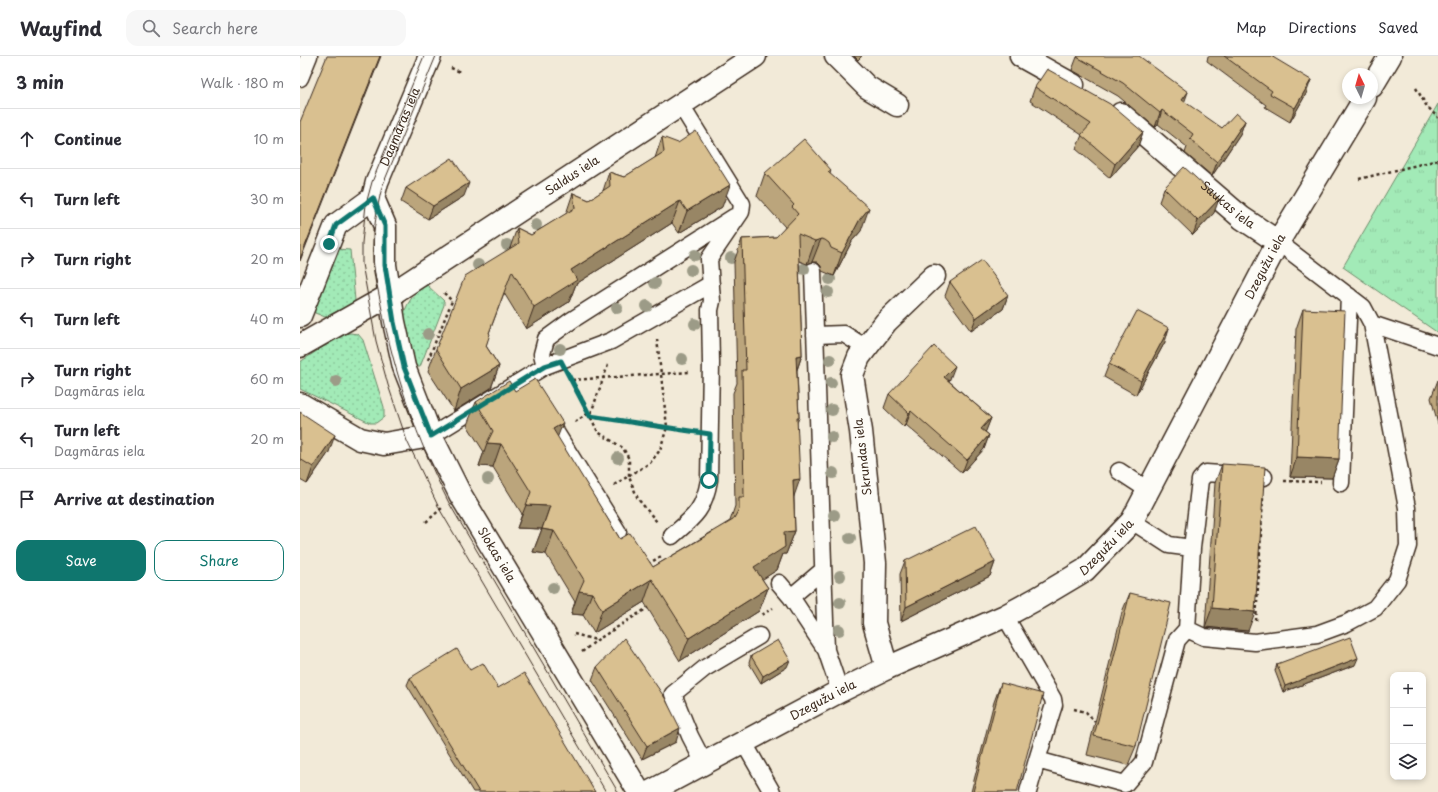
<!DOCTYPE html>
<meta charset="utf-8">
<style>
:root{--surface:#fff;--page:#f7f7f7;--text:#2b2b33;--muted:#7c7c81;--line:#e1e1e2;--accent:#0f766e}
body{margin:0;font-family:"Playpen Sans",sans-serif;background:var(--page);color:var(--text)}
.controls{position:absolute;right:12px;bottom:12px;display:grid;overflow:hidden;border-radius:8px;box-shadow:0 2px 6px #0003}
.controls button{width:36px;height:36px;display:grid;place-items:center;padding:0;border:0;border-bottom:1px solid var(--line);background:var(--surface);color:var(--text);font:20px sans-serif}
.compass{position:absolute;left:1042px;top:12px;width:36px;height:36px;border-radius:50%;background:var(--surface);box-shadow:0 2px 6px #0003;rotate:355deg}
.stop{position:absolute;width:12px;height:12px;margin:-9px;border:3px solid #0f766e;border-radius:50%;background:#fff}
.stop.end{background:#0f766e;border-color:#fff;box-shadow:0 1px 4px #0008}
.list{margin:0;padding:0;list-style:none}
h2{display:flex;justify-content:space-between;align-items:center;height:52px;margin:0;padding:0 16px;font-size:17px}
h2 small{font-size:13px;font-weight:400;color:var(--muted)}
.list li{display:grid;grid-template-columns:26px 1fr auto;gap:12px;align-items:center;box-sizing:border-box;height:60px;padding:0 16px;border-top:1px solid var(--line)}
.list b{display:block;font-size:15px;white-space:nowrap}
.list p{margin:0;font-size:13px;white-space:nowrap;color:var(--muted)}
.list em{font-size:13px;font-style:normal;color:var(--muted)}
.actions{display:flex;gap:8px;padding:12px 16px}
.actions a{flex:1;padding:9px 0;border:1px solid var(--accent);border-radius:12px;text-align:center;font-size:14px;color:var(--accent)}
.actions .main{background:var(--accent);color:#fff}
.icon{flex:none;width:22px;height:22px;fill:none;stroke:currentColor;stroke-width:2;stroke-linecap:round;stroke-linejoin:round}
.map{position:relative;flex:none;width:1138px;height:736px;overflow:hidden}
header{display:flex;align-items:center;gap:24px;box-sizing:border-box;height:56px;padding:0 20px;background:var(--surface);border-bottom:1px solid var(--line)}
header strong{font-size:19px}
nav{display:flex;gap:22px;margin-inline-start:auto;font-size:14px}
.search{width:280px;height:36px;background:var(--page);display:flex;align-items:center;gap:10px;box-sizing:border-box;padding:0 14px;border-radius:12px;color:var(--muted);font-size:15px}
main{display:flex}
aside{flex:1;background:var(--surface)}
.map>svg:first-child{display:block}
.grass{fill:url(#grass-dots);stroke:#6e8a6a}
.park{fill:url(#park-tufts);stroke:#6e8a6a}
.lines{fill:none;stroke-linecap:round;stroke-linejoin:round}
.service-casing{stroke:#3b2a1e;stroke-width:19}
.minor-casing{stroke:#3b2a1e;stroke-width:25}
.tertiary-casing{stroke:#3b2a1e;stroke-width:25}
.path{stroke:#3b2a1e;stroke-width:2.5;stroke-dasharray:3 3;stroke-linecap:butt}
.service{stroke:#fdfcf7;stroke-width:16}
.minor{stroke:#fdfcf7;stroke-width:22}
.tertiary{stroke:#fdfcf7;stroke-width:22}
.tram{stroke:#3b2a1e;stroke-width:1}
.tree{fill:#9c9b87}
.wall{fill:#bba57c;stroke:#3b2a1e}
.shaded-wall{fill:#988665;stroke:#3b2a1e}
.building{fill:#d9c090;stroke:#3b2a1e}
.route{stroke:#0f766e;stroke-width:5}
.labels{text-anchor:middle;stroke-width:3;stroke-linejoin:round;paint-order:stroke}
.street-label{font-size:12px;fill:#3b2a1e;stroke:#fdfcf7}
</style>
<header>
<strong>Wayfind</strong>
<div class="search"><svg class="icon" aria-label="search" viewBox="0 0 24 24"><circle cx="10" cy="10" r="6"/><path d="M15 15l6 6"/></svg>Search here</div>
<nav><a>Map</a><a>Directions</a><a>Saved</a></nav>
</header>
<main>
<aside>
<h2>3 min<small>Walk · 180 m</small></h2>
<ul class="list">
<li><svg class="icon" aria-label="ahead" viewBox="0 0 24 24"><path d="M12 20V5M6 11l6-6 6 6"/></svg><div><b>Continue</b></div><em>10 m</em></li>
<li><svg class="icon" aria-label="left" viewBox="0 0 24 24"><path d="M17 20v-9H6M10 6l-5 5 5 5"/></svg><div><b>Turn left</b></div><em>30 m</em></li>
<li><svg class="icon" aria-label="right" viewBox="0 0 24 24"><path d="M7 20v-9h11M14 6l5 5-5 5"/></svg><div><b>Turn right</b></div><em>20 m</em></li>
<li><svg class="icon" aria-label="left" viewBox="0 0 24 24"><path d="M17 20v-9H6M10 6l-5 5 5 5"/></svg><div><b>Turn left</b></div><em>40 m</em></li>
<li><svg class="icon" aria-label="right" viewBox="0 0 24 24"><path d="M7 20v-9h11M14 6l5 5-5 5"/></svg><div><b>Turn right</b><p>Dagmāras iela</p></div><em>60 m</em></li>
<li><svg class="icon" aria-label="left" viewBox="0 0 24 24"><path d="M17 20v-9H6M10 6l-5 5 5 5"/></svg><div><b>Turn left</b><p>Dagmāras iela</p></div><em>20 m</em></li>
<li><svg class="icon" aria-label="arrive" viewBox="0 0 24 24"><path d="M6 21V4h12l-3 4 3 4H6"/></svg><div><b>Arrive at destination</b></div></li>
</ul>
<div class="actions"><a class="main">Save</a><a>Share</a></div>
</aside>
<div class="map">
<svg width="1138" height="736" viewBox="0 0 1138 736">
<defs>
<pattern id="grass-dots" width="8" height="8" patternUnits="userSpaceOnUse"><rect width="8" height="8" fill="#a2eab7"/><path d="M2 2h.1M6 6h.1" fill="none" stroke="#8cc99d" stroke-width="1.8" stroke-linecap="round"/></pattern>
<pattern id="park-tufts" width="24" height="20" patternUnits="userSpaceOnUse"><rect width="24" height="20" fill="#a2eab7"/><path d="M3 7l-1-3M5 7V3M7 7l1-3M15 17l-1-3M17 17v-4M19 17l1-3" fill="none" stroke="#8cc99d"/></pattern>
</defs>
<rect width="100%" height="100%" fill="#f2ead8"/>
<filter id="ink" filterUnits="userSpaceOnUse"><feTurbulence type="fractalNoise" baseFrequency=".025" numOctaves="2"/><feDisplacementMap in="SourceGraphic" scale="8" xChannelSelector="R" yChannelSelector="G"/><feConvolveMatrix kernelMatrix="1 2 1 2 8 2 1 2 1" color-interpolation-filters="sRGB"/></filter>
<g filter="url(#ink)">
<path class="grass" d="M36 193 50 194 55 244 54 247 25 261 15 257 14 252Z
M127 229 144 245V249L120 311H112C110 298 102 276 103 264 104 250 115 234 127 229Z
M50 277 58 278 63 284 84 351V361L76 367H70L0 333V306L41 279Z"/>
<path class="park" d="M1138 48V277L1043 211Z"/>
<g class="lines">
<g class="service-casing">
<path id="service" d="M0 22 9 0
M513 215 526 594 540 635
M1072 268 1138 290
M515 279 544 278 566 292
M245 310 242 298 246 283 272 264 434 161
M247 362 318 476
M131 380 245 310 311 285 411 228
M819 415 848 434
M1041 427 1049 240
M832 465 869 489 892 492 887 573
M372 480C394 461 404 454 409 424L411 307 410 254 412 245 409 203 441 156 442 148 380 48
M892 492 900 424 906 417 964 421
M479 527 491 541 526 594
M491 541 523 514
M705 560 753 643 754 649 752 655 737 704 825 728 844 706 877 584 887 573 904 581 955 586 1017 578 1047 567 1075 552 1097 524 1108 490 1107 452 1072 268 1063 251 978 186
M444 687 472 736
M404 707 390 680 373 638 405 612 459 580
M728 736 737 704"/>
</g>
<g class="minor-casing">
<g id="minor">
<path d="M536 0 567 31 597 49"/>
<path d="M721 0 773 29"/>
<path d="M1072 30 1090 0"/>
<path id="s1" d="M821 58 942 162 978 186"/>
<path id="s2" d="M90 239 455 0"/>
<path d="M587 612 574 567 575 507 561 375 552 319 559 301 586 266 634 220"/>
<path id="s3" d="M350 736 540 635 587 612 705 560 738 542 785 514 832 465 978 186 1065 42"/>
</g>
</g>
<g class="tertiary-casing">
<g id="tertiary">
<path id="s4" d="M73 142 85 170V209L94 266 104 311 131 380 160 438 339 736"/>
<path id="s5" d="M0 260 36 169 73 142 77 126 130 0"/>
<path d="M0 290 90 239"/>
<path d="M0 348 60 383 84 388 131 380"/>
</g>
</g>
<path class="path" d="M151 12 160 16
M1116 32 1126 49 1138 62
M1059 123 1138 104
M128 304 152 245 142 235
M308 309 290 360 389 375
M272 324 298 376 323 392 329 403V421L338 443 357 466
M272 324 389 316
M275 366 289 357
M984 425 1021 426
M314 429 350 407 360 394 367 371 357 283
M126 466 142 452
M348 508 363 499
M462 559 473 552
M956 565 963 442
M274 578 296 584
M282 596 297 584 349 551
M774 653 786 656 795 666"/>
<use href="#service" class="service"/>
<use href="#minor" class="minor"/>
<use href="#tertiary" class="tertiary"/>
<path class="tram" d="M124 0 72 126 66 148 62 187V208L76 285 88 329 107 385 140 454 306 736
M136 0 82 131C77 152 73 175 73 197 73 214 78 232 81 249 94 317 117 384 149 447L318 736"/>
</g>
<g class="tree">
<circle cx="236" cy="169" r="6"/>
<circle cx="207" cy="189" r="6"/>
<circle cx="395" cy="199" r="6"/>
<circle cx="431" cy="202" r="6"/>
<circle cx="178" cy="209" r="6"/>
<circle cx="504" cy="213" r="6"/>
<circle cx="391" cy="214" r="6"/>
<circle cx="530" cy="223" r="6"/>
<circle cx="355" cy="227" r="6"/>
<circle cx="528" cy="236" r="6"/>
<circle cx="347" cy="250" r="6"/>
<circle cx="317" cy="252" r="6"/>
<circle cx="395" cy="268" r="6"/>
<circle cx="128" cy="278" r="6"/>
<circle cx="260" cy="293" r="6"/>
<circle cx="382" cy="303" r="6"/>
<circle cx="530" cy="304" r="6"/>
<circle cx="36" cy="325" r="6"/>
<circle cx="531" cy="327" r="6"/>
<circle cx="532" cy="354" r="6"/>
<circle cx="532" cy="381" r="6"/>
<circle cx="318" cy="402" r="6"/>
<circle cx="533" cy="417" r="6"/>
<circle cx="188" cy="423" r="6"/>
<circle cx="534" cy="459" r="6"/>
<circle cx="550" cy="482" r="6"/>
<circle cx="540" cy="520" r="6"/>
<circle cx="253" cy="532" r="6"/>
<circle cx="540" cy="547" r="6"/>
<circle cx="539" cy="574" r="6"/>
</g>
<path class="wall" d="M554 0H562L558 4Z
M908 0H974L973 2 1006 38 990 66 965 51 966 49 907 5Z
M777 1 922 72 945 65 940 78 912 120 885 97 887 91 858 68 855 71 818 40 772 14Z
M735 31 843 76 838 90 810 122 776 93 782 79 730 45Z
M362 81 422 151 379 177 372 167 276 228 269 246 226 273 204 237 189 277 186 290 199 310 191 332 154 355 128 315 136 293 210 192 217 172 231 179 266 158 273 137 289 144 303 135 309 116 324 121 355 102Z
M531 114 530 118 561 175 552 185 534 220 522 215 521 210 517 206H512L507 208 499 205 502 299 497 314 499 362 497 367 494 442 495 475 486 498H483L477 514 462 523 468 532 459 555 380 605 344 546 294 577 283 559 271 558 275 546 246 498 233 496 242 473 217 472 222 458 193 411 179 410 184 396 167 369 176 346 215 335 257 381 320 483 353 511 430 465 435 450 433 337 437 327 434 206 442 183 476 181 484 173 485 171 457 140 465 117Z
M106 132 164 140 128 163 101 146Z
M864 132 914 157 893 179 859 146Z
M650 226 708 239 703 253 671 275 645 240Z
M1003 253 1039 403 1032 422 990 421 996 273Z
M865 286 836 339 804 321 809 308Z
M650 323 649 325 691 362 685 376 689 379 684 393 662 417 606 369 604 371 584 352 589 338Z
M1138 324V368L1131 342Z
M0 356 29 396 7 428 0 424Z
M922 408 948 575 905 571 915 427Z
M605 505 695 506 690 520 601 565 600 518Z
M830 537 836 690 828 709 787 699 822 556Z
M451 600 487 611 461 627 449 607Z
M977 608 1055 609 983 636 975 615Z
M297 611 376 686 342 703 292 624Z
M170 614 198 632 295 736H173L107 629 110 622Z
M701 627 717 736H671L694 646Z"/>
<path class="shaded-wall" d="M80 0H81L0 205V203Z
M1011 24 1006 38 990 66 995 52Z
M888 36 883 50 882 44Z
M862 54 858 68 855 71 860 57Z
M945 65 940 78 912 120 917 106Z
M843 76 838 90 810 122 815 108Z
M169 127 164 140 128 163 133 150Z
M430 129 422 151 379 177 387 155Z
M919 143 914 157 893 179 898 165Z
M380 145 372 167 276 228 269 246 226 273 234 251 271 214Z
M569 152 561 175 552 185 534 220 542 197 560 163Z
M521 183 512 206 507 208 515 185Z
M708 239 703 253 671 275 676 262Z
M869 272 865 286 836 339 841 325Z
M502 299 494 322 496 300Z
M199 310 191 332 154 355 161 333Z
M655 310 650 323 640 334 644 321Z
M611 355 606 369 604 371 609 357Z
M691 362 686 375 676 386 681 373Z
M263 367 254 390 253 373Z
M35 379 29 396 7 428 13 411Z
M689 379 684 393 662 417 667 404Z
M187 387 201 388 193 411 179 410Z
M997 401 1039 403 1032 422 990 421Z
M500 423 492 446 493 424Z
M226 449 250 450 242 473 217 472Z
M242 473 254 475 246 498 233 496Z
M495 475 486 498H483L477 514 446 534 454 511 484 476Z
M695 506 690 520 601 565 606 551Z
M352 523 344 546 294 577 302 554Z
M468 532 459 555 380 605 389 582Z
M279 535 292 537 283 559 271 558Z
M912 552 955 556 948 575 905 571Z
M1058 602 1055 609 983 636 985 630Z
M490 604 487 611 461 627 463 620Z
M380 672 376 686 342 703 347 690Z"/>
<path class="building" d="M27 0H80L0 203V66Z
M778 0H839L888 36 882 44 922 72 936 57 945 65 917 106 890 83 893 78 862 54 860 57 823 27 777 1Z
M924 0H971L1011 24 995 52 970 38 972 35Z
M747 13 810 48 843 76 815 108 781 79 791 68 735 31Z
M396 75 430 129 387 155 380 145 271 214 277 224 234 251 212 215 189 277 190 278 186 290 199 310 161 333 136 293 165 220 219 187 217 172 231 179 275 152 273 137 289 144 310 130 309 116 324 121 364 96 362 81 378 87Z
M504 83 531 114 528 116 569 152 560 163 542 197 531 192 529 187 525 184 521 183 515 185 498 178 502 299 496 300 499 362H497L500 423 493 424 495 475 484 476 485 491 454 511 468 532 389 582 352 523 302 554 292 537 279 535 284 524 254 475 242 473 250 450 226 449 231 436 201 388 187 387 193 375 176 346 209 325 215 335 235 323 263 367 253 373 320 483 330 477 353 511 433 464 439 453V441H444L442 314H446L442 183 476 181 498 158 492 151 494 149 465 117Z
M152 102 169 127 133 150 106 132Z
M884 111 919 143 898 165 864 132Z
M682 204 708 239 676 262 650 226Z
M1003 253 1045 255 1039 403 997 401Z
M837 255 869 272 841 325 809 308Z
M634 290 655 310 644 321 691 362 681 373 689 379 667 404 611 355 609 357 589 338Z
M0 356 35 379 13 411 0 403Z
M922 408 965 411 955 556 912 552Z
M676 470 695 506 606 551 605 505Z
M830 537 871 547 836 690 794 680Z
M1050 581 1058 602 985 630 977 608Z
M324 582 365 642 380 672 347 690 297 611Z
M478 584 490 604 463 620 451 600Z
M157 593 170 614 183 607 198 632 224 617 295 736H179L110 622Z
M701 627 743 638 717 736H673Z"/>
</g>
<g class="lines" filter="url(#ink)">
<path class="route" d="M29 188 36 169 73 142 85 170V209L94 266 104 311 131 380 245 310 261 305 290 360 410 378 409 424"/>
</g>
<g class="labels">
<g class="street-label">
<text dy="4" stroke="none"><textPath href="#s5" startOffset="220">Dagmāras iela</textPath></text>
<text dy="4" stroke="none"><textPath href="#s2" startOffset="218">Saldus iela</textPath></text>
<text dy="4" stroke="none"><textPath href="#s1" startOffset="140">Saukas iela</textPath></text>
<text dy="4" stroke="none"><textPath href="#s3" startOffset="844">Dzegužu iela</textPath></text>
<text transform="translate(563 401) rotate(-97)" y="4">Skrundas iela</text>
<text dy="4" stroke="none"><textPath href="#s3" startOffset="520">Dzegužu iela</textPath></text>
<text dy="4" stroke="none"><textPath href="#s4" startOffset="383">Slokas iela</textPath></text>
<text dy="4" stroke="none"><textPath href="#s3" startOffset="196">Dzegužu iela</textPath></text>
</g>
</g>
</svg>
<div class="controls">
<button>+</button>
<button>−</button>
<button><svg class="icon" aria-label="layers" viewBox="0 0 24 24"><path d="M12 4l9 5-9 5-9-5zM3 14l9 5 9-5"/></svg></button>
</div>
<svg class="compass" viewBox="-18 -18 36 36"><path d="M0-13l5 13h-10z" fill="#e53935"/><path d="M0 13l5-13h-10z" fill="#7c7c81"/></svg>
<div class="stop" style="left:409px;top:424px"></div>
<div class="stop end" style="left:29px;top:188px"></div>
</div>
</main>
